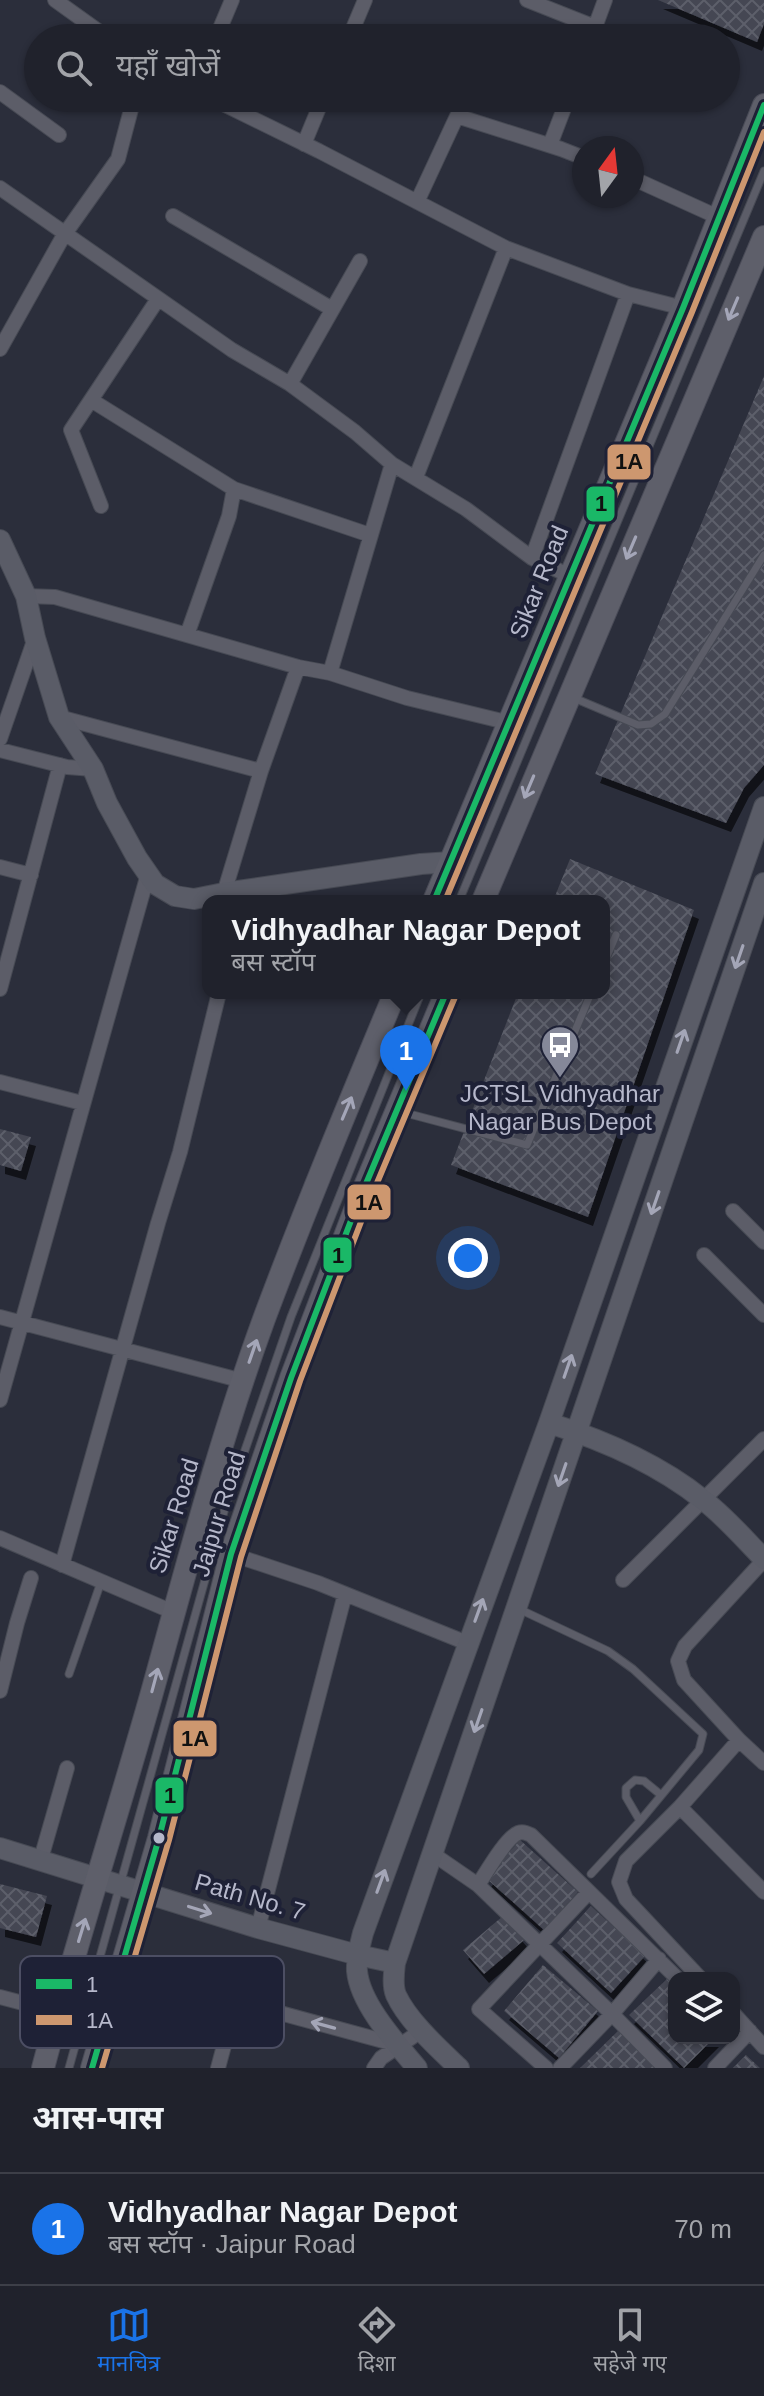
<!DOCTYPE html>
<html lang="hi">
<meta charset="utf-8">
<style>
:root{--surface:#20222c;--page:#282a34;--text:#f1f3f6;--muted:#a2a4a9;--line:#3d3f48;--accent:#1a73e8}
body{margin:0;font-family:Arial,"Noto Sans Devanagari",sans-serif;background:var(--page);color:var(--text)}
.controls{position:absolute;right:24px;bottom:24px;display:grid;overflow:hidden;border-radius:16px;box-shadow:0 2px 6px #0004}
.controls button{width:72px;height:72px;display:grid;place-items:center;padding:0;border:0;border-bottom:2px solid var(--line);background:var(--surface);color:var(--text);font:40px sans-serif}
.compass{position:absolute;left:572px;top:136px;width:72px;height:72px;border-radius:50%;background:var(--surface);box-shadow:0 2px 6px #0004;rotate:15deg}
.you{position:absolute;left:468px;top:1258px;width:28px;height:28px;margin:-20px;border:6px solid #fff;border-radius:50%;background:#1a73e8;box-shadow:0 0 0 12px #1a73e833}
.badge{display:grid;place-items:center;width:52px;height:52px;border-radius:50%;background:var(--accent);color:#fff;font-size:26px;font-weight:700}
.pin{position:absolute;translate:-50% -66px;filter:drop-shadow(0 2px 4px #0008)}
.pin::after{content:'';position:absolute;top:42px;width:28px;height:24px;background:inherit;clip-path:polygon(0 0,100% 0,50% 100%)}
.popup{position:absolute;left:202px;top:895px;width:408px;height:104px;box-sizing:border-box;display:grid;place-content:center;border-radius:16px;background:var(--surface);filter:drop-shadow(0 2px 6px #0005);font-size:26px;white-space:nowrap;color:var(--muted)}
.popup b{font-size:30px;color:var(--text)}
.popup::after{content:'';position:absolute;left:50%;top:100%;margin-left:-16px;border:16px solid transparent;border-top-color:var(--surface)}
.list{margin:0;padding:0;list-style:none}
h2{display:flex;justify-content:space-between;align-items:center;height:104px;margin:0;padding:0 32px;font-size:34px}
h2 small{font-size:26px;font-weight:400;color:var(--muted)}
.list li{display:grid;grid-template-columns:52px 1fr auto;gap:24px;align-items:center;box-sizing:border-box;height:112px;padding:0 32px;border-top:2px solid var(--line)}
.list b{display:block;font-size:30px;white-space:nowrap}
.list p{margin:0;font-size:26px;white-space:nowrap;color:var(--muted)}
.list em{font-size:26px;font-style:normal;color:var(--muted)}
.icon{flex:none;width:44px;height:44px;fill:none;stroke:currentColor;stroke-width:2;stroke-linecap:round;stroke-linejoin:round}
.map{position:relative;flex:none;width:764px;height:2068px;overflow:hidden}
.search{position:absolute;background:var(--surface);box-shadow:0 2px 6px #0004;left:24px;right:24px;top:24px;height:88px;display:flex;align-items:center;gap:20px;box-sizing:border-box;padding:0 28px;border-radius:44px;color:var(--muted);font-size:30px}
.sheet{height:216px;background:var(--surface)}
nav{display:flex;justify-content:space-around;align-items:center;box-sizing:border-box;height:112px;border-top:2px solid var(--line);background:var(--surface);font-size:22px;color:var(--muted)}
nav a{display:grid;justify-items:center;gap:4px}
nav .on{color:var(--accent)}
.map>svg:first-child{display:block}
.building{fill:url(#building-cross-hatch);filter:url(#shadow)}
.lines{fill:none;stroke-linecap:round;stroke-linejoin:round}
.lane-casing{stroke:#474a54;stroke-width:9}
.street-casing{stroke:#474a54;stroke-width:16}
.secondary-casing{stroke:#474a54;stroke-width:22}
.primary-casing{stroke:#494b57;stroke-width:24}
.lane{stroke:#5c5d68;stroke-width:7}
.street{stroke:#5c5d68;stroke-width:14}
.secondary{stroke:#5a5c67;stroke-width:20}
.primary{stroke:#5e5f6a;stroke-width:22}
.bus-1-casing{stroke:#1e2136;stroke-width:12}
.bus-2-casing{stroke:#1e2136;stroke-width:12}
.bus-1{stroke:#1ab867;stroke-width:6}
.bus-2{stroke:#cd976f;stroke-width:6}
.oneway{stroke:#a4a6b8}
.oneway2{stroke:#a4a6b7}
.bus-dot{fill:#b6b8cb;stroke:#1e2136;stroke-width:3}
.labels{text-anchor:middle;stroke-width:8;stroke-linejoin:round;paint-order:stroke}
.street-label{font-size:24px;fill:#b6b8cb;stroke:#1e2136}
.poi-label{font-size:24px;fill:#b6b8cb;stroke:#1e2136}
.key{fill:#1e2136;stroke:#4c4e63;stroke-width:2}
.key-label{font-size:22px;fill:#b6b8cb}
.line-badge{stroke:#1e2136;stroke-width:3}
.pale-badge-label{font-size:22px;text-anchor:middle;font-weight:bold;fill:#111}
</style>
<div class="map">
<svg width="764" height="2068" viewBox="0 0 764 2068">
<defs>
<pattern id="building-cross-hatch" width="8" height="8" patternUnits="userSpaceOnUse" patternTransform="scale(2)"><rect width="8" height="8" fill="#444652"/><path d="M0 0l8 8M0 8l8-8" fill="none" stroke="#5d5f6a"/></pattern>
<filter id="shadow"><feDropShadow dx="5" dy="9" stdDeviation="0" flood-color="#0009"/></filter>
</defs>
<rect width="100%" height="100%" fill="#2b2e3b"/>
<path class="building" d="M658 0H764V24L757 42Z
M764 376V765L744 788 726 823 595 774Z
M570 859 694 910 588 1217 451 1165 518 993H604V901H553Z
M0 1129 31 1137 21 1171 0 1165Z
M520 1840 578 1892 544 1930 486 1878Z
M0 1884 47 1896 36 1937 0 1928Z
M591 1906 645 1956 611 1993 557 1943Z
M503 1916 524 1940 484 1974 463 1950Z
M543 1965 598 2011 559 2058 504 2011Z
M668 1978 674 1984V2038H714L684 2068 629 2015Z
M621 2028 660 2068H580Z
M746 2055 760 2068H733Z"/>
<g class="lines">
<g class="lane-casing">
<path id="lane" d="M574 698 638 725 651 724 665 714 764 555
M459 901 764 171
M604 963 616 935
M398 1111 527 1145 591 993
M519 1609 608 1651 633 1669 703 1734 699 1750 640 1821 591 1874
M69 1674 101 1582
M640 1821 626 1797V1788L635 1780 644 1781 661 1795
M69 2068 225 1508 291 1317 421 993"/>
</g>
<g class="street-casing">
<path id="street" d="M55 0 108 38
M527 0 595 27
M216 38 232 0
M349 38 365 0
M591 38 605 0
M0 92 59 135
M211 98 319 151 506 248 628 294 683 308
M304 144 323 98
M550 145 568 98
M632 178 718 217
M0 188 232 350 290 384 355 432 392 464 466 509 532 558 570 576
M417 202 457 116 561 149 584 158
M173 216 332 309
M0 349 64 235 118 159 134 98
M290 384 360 261
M91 400 234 489 370 535
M416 477 506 248
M101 506 71 430 158 299
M532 558 628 294
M26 596 55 597 298 667 330 673 407 698 510 723
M187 635 229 516 234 489
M330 673 392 464
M59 717 261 771
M0 739 35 638
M0 750 67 767 93 769
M0 867 31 875
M224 893 261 771 298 667
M0 989 60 765
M0 1082 82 1103
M733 1211 764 1242
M704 1255 764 1315
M0 1317 243 1381
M0 1400 148 874
M0 1538 173 1612
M231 1554 318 1583 467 1643
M764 1560 685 1646 678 1661 684 1680 739 1740 764 1763
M62 1565 158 1223 180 1152 219 993
M623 1580 764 1439
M0 1691 17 1623 31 1578
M680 1807 764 1892
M433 1854 478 1885 612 2014 665 2068
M40 1862 67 1768
M478 1885C486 1873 505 1839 518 1833 523 1831 526 1833 531 1835L677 1978
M258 1928 345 1594
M118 1974 236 2001 398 2045
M700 1978 626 1899 619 1882 626 1861 680 1807 739 1740
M0 1997 57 2012
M734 2014 764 2047
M218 2068 236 2001
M374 2068 381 2058 421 2031
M546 2068 479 2009 589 1892
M560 2068 612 2014 659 1959
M715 2068 750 2031"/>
</g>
<g class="secondary-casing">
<path id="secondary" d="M0 540 26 596 35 638 59 717 93 769 107 803 137 858 155 884 175 896 194 899 224 893 421 864 451 862
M549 1423C603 1440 657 1463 702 1499 725 1516 744 1539 764 1559
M0 1848 258 1928 358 1955 395 1963
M417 2068C396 2043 360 2004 357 1971 356 1958 360 1945 363 1933L549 1423 764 807
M459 2068C438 2048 408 2021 396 1995 392 1985 394 1973 395 1963L764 883"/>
</g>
<g class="primary-casing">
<path id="primary" d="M434 901 683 308 764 105
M483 901 764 237
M43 2068C76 1943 116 1820 151 1696 186 1570 219 1442 264 1319 305 1209 350 1101 395 993
M92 2068 159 1838 231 1554 291 1378 355 1210 446 993"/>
</g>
<use href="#lane" class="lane"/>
<use href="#street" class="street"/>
<use href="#secondary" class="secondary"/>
<use href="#primary" class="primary"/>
<g class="bus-1-casing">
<path id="bus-1" d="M434 901 683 308 764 105
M92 2068 159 1838 231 1554 291 1378 355 1210 446 993"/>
</g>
<g class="bus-2-casing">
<path id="bus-2" d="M445 901 692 312 764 132
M102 2068 169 1840 241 1557 300 1381 364 1214 455 997"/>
</g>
<use href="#bus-1" class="bus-1"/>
<use href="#bus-2" class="bus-2"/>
</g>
<defs><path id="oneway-shaft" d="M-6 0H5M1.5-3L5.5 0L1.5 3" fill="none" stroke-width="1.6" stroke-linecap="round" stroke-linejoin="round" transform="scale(2)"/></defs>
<g class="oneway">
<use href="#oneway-shaft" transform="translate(733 309) rotate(113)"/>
<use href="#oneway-shaft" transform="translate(631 548) rotate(113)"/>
<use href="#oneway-shaft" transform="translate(529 787) rotate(113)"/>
<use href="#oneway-shaft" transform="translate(347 1108) rotate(-67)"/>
<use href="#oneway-shaft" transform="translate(253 1351) rotate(-71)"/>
<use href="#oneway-shaft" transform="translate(155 1680) rotate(-75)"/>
<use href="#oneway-shaft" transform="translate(82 1930) rotate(-73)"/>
</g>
<g class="oneway2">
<use href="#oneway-shaft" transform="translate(739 957) rotate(109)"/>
<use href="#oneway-shaft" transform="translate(681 1041) rotate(-71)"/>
<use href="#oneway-shaft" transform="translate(655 1203) rotate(109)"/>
<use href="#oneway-shaft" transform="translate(568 1366) rotate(-71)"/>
<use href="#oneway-shaft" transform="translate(562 1475) rotate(109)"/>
<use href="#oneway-shaft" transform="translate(479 1610) rotate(-70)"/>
<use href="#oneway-shaft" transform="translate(478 1721) rotate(109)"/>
<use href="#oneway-shaft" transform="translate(381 1881) rotate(-70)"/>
<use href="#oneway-shaft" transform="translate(200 1910) rotate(17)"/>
<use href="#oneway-shaft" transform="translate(323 2025) rotate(-165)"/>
</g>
<defs>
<g id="bus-pin" transform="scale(2)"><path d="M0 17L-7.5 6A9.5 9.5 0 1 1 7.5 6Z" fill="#858899" stroke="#1e2136"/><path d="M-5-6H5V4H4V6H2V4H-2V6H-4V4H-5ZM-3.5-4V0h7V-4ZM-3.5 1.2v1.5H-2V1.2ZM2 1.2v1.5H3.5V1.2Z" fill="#fff"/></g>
</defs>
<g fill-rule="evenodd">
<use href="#bus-pin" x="560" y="1045"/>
</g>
<circle class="bus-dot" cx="159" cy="1838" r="7"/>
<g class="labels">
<g class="street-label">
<text transform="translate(539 582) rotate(-68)" y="8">Sikar Road</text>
<text transform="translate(219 1514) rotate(-73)" y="8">Jaipur Road</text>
<text transform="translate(174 1516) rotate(-73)" y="8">Sikar Road</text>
<text transform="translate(250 1897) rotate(16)" y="8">Path No. 7</text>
</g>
<g class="poi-label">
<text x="560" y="1102">JCTSL Vidhyadhar<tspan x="560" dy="28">Nagar Bus Depot</tspan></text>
</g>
</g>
<rect x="20" y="1956" width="264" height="92" rx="12" class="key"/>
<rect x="36" y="1979" width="36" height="10" fill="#1ab867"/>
<rect x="36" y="2015" width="36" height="10" fill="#cd976f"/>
<g class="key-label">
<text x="86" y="1992">1</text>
<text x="86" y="2028">1A</text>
</g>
<g class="line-badge">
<rect x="606" y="443" width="46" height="38" rx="8" fill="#cd976f"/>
<rect x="585" y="485" width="31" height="38" rx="8" fill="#1ab867"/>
<rect x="346" y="1183" width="46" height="38" rx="8" fill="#cd976f"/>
<rect x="322" y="1236" width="31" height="38" rx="8" fill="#1ab867"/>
<rect x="172" y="1719" width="46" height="39" rx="8" fill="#cd976f"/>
<rect x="154" y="1776" width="31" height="39" rx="8" fill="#1ab867"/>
</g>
<g class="pale-badge-label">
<text x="629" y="469">1A</text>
<text x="601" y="511">1</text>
<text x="369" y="1210">1A</text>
<text x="338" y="1263">1</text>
<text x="195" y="1746">1A</text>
<text x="170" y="1803">1</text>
</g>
</svg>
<div class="controls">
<button><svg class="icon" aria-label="layers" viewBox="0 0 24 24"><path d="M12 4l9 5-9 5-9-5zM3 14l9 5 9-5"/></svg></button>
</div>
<svg class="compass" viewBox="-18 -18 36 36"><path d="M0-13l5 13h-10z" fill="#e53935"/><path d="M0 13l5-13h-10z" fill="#a2a4a9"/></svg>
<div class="you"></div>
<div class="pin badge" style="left:406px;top:1091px">1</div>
<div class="popup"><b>Vidhyadhar Nagar Depot</b>बस स्टॉप</div>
<div class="search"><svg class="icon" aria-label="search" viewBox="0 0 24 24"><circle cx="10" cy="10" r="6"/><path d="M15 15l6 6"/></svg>यहाँ खोजें</div>
</div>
<section class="sheet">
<h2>आस-पास<small></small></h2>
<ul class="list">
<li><span class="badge">1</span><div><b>Vidhyadhar Nagar Depot</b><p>बस स्टॉप · Jaipur Road</p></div><em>70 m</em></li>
</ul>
</section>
<nav>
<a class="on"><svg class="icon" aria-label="map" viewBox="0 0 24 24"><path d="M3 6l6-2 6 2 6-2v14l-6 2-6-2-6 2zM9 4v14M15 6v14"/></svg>मानचित्र</a>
<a><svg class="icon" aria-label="directions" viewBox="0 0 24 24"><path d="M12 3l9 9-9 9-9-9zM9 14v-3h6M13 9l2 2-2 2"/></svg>दिशा</a>
<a><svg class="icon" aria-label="saved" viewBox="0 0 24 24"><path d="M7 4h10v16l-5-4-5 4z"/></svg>सहेजे गए</a>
</nav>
